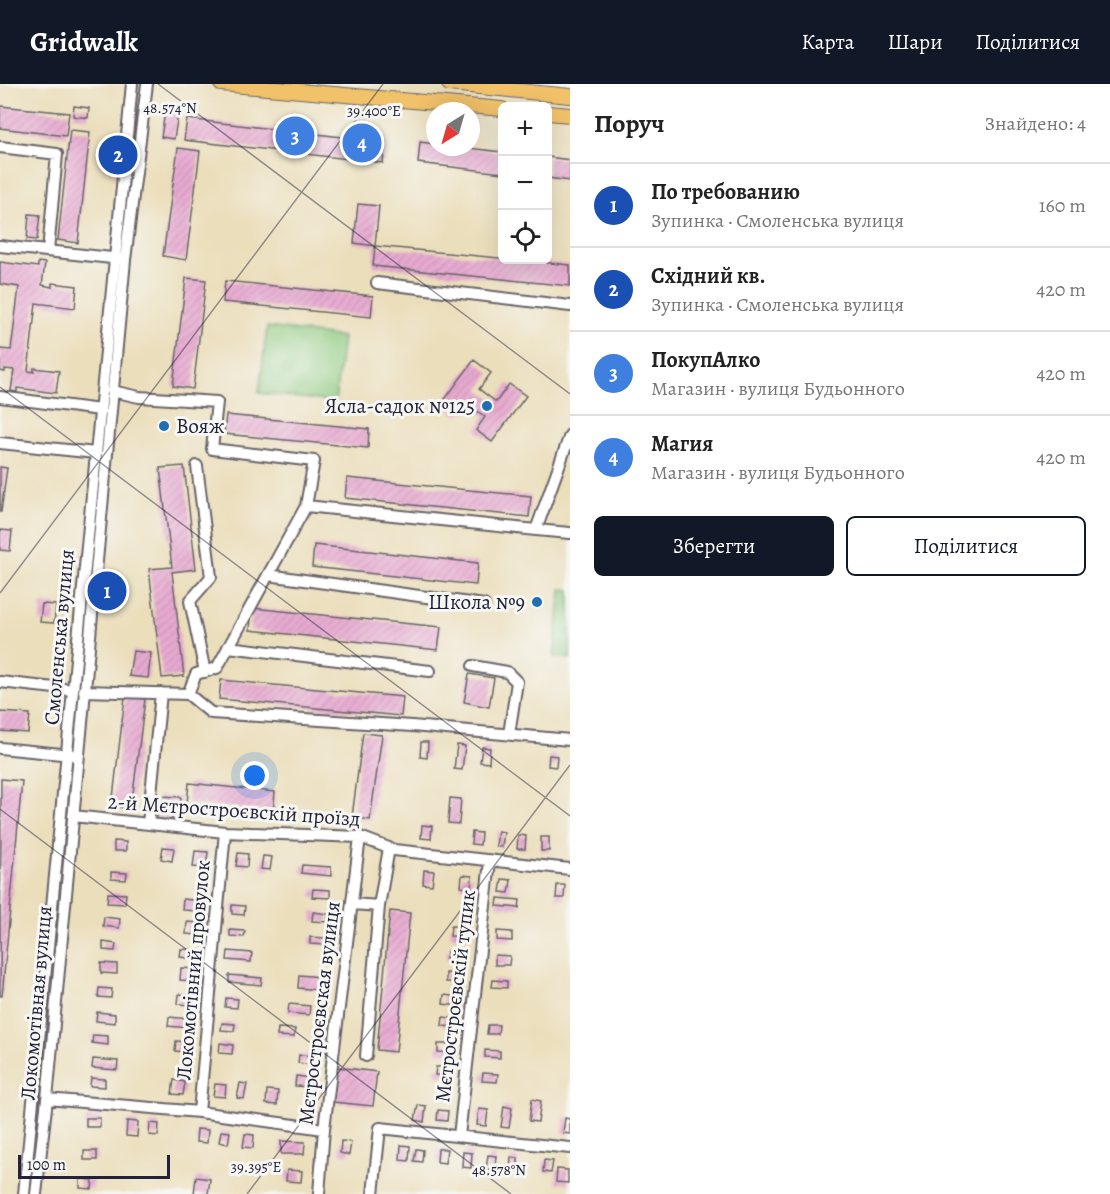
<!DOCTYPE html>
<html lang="uk">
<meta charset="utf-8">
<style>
:root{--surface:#fff;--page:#f6f6f6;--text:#222;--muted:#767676;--line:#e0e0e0;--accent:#111827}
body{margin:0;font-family:Alegreya,serif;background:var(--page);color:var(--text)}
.controls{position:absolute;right:18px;top:18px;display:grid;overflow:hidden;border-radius:9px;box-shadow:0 6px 24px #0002}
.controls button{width:54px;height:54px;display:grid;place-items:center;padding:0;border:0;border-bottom:2px solid var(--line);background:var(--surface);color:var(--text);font:30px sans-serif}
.compass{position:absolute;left:426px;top:18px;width:54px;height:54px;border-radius:50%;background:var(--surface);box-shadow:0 6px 24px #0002;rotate:217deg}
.scale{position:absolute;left:18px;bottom:15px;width:152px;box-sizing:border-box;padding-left:6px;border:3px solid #22223b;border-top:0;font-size:16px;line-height:21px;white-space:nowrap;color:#22223b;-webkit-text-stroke:4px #f6f6f2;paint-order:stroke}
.you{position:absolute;left:255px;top:692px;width:21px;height:21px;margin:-15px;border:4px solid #fff;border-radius:50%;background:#1a73e8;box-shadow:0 0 0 9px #1a73e833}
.badge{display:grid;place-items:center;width:39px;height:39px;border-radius:50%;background:var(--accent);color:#fff;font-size:20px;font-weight:700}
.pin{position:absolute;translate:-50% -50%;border:3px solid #fff;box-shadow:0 2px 6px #0006}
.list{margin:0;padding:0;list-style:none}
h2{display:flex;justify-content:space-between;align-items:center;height:78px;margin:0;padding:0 24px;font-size:26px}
h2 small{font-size:20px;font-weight:400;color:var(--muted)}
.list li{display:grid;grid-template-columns:39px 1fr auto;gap:18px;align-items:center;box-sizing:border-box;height:84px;padding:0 24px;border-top:2px solid var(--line)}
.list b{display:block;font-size:22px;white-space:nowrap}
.list p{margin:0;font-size:20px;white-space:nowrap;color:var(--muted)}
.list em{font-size:20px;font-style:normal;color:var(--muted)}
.actions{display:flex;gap:12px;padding:18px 24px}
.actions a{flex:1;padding:14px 0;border:2px solid var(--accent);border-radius:9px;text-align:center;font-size:21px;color:var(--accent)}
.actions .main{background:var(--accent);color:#fff}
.icon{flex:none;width:33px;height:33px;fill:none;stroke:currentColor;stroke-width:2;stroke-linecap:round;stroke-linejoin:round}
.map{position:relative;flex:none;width:570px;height:1110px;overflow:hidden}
header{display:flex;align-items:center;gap:36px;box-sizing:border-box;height:84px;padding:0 30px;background:var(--accent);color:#fff}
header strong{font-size:28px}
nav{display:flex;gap:33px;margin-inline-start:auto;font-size:21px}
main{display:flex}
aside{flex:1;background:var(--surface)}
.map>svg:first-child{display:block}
.green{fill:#8eca7f;stroke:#58765d;stroke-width:1.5}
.building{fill:url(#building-hatch)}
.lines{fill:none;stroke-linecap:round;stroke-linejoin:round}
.minor-casing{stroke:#686468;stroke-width:14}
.major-casing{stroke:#686468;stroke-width:16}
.minor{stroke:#fff;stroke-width:10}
.major{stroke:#f2c26a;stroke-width:14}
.ticks{fill:none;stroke:#22223b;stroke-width:1.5;stroke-opacity:0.45}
.poi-dot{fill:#1f6fb2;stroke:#f6f6f2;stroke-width:2}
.labels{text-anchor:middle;stroke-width:6;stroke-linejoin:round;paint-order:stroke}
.poi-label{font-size:21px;fill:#22223b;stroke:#f6f6f2;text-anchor:end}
.street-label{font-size:21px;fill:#22223b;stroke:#f6f6f2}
.ticks-label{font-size:15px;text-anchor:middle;fill:#22223b;stroke:#f6f6f2;stroke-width:6;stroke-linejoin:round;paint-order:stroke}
</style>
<header>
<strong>Gridwalk</strong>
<nav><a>Карта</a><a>Шари</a><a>Поділитися</a></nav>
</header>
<main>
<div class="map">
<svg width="570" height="1110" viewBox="0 0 570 1110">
<defs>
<pattern id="building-hatch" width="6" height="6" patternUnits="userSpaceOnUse" patternTransform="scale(1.5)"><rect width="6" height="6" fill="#e8aad1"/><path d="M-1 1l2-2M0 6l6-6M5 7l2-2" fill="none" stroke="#c792b4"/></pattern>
</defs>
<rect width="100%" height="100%" fill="#f6f6f2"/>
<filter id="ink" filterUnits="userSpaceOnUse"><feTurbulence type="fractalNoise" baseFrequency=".0167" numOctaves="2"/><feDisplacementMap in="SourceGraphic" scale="12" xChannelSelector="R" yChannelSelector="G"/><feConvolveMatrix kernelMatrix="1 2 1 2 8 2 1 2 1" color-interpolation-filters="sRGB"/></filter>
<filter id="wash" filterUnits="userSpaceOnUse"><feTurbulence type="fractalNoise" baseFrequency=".008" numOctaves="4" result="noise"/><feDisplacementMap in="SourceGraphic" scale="24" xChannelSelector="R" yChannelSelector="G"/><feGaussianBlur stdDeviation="1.35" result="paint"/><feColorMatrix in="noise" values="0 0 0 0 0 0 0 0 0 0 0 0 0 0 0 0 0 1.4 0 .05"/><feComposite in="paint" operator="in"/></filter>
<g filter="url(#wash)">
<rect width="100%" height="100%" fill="#ebdebb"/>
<path class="green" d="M267 243 343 253 335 318 259 309Z
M561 505 570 506V575L554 573Z"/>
<g id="blocks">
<path class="building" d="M0 22 69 29 66 52 0 44Z
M74 22 89 24 88 34 73 32Z
M165 28 178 30 174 55 161 53Z
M187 35 385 58 383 79 184 56Z
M70 46 90 48 78 159 58 156Z
M420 58 435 60V63H459L502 68V89L418 79Z
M178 64 200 67 186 176 163 172Z
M548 73 570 76V97L548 94Z
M358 120 379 122 375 162 354 159Z
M29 130 40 131 37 156 27 155Z
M375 162 570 181V202L373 182Z
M0 178 38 183V178L45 179 42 201 52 203V199L77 202 75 224 36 219 28 287 34 288V284L59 287 56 309 17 304V308L11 307 14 286 5 285V288L0 287V265L11 266 19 203 0 200Z
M186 194 206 196 193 305 173 302Z
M225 197 373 212 371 233 223 218Z
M474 276 491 289 479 305 496 318 509 300 526 312 492 358 476 346 485 333 468 320 458 332 442 319Z
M226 331 369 345 368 364 224 350Z
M184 382 196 485 172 488 184 592 162 594 149 485 172 483 160 384Z
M0 383 7 384 1 428H0Z
M347 394 531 412 529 433 345 414Z
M0 446 12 447 10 467 0 466Z
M314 461 478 479 476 501 312 483Z
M42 520 56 521 54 539 40 538Z
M252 524 441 543 438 566 250 546Z
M133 567 151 569 148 594 129 592Z
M469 590 494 594 489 623 464 618Z
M221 596 403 613 401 632 219 615Z
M125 613 145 615 131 725 112 722Z
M0 628 30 630 28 649 0 647Z
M363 649 382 651 370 736 352 733Z
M421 658H428L427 674 420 673Z
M457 661 465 662 462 686 454 685Z
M482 663 490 664 489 679 480 678Z
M549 671 557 672 556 683 548 682Z
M1 695 22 697 2 912H0Z
M189 699 275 708 273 728 187 719Z
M159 712 181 713V725H173L172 736 157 735Z
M450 714 461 715 459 740 448 739Z
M422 741 432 742 431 755 421 754Z
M498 747 504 748 502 763 496 762Z
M472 748 481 749 480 761 471 760Z
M518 751 526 752 525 765H517Z
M541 753H549V767H541Z
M114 757 126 758V767H114Z
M163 763 174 764 172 777 161 775Z
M195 767 208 768 206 784 193 783Z
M238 769 248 770 247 783 236 782Z
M263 772 272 773 270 786 261 785Z
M302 781 331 783V792L301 789Z
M424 786 434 787 432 801 423 800Z
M111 788 127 789 126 796 111 795Z
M462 791 472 792 471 805 461 803Z
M502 795 511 796 509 809 500 808Z
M557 801H565L564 814H556Z
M313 805 330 806V814L312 813Z
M108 809 126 810 125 820 107 819Z
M498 814 520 816 519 824 497 822Z
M183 815 201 817V827L182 826Z
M232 821 245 822 244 831 232 830Z
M390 827 410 829 396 968 377 966Z
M313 828 328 830V838L312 837Z
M104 833 120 835 119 844 103 842Z
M187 838 200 839 199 851 186 850Z
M451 842 467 843V853L450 852Z
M230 846 245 847 244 853 230 852Z
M497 847 512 848V857L497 856Z
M310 853 325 854V861L310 860Z
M103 858 116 860 115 867 103 866Z
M181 865 196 866V875L180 873Z
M228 867 252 869 251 878 227 876Z
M447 867H463V875H446Z
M495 871 510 872 509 881H495Z
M101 879 117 880V890L101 889Z
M181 884 195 885 194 897 180 896Z
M446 889 461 890 460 898H446Z
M229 891 262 894 261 901 229 898Z
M299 891 321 893 320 906 298 904Z
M493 896 507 897V904L492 903Z
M99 904 112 905 111 914 98 913Z
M179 910 192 912 191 921 178 920Z
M444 911 459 913 458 922 443 920Z
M226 914 238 915 237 924 225 923Z
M289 920 310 922 309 931 288 929Z
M97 928 115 930V939L96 937Z
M169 933 189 935 188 944 168 942Z
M443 933 457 935 456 943 442 942Z
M222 939 235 940 234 947 221 946Z
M488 941H499L498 950H487Z
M278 944 295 945 294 953 277 952Z
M93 951 108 952V961L92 959Z
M176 957 188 958 187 968 175 967Z
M220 959 233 961 232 970 219 969Z
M438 960H452V969L438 968Z
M485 966 500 967V974L485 973Z
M299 971 315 972 314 981 298 979Z
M93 975 118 977 117 986 92 984Z
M337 983 377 988 373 1022 333 1018Z
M436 983H450L449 992 435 991Z
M483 989 498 990 497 998 482 997Z
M296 992 312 994 311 1003 295 1002Z
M91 994 105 995V1003L90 1002Z
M174 996 185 998 183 1011 172 1010Z
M240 999 247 1000 244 1015 237 1014Z
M215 1000 226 1001 225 1013 213 1012Z
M267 1006 278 1007 277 1021 266 1020Z
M532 1015 541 1017 538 1038 529 1037Z
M418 1021 426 1022 424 1038 415 1036Z
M504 1022 512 1024 509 1044 501 1043Z
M479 1025 488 1026 486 1042 477 1041Z
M438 1026 448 1027 447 1037 437 1036Z
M86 1034H100V1043H86Z
M565 1034 570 1035V1050L563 1049Z
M127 1037 138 1038 137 1053 126 1052Z
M150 1039 159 1040 158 1052 149 1051Z
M197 1045 208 1046 207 1059 196 1058Z
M221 1047 230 1048 228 1060 219 1058Z
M245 1050 254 1051 253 1064 243 1063Z
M281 1057 305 1058 304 1070H281Z
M341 1057 351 1058 349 1071 340 1069Z
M401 1061 410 1062 409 1077 400 1076Z
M416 1065 423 1066 422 1078 414 1077Z
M438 1065H447L445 1079 437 1078Z
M84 1067H97V1076H84Z
M463 1068 472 1069 471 1084 462 1083Z
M488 1071 496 1072 495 1086 486 1085Z
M511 1073 518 1074V1087H510Z
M544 1076 553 1077 551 1089 543 1088Z
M557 1085 568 1086V1099L556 1098Z
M287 1086 302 1087 301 1098 286 1097Z
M196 1093 210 1095 208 1110H194Z
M80 1095 93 1096 92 1105 80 1104Z"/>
</g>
</g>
<g filter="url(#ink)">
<use href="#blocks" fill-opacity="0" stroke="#686468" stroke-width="1.5"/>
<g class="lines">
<g class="minor-casing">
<path id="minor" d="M0 63 57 70 48 167
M0 162 121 175
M377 199 570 222
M112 307 139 313 217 318 212 365 314 377 306 422
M0 313 100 326
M0 359 96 369
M197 382 211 493 190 517 205 588
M536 446 570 449
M268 491 484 521
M228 563 430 587
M473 582 507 588 517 598 509 650
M0 598 73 606
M84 607 188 610 211 629 412 642 570 656
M188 610 196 590 217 584 306 422 536 446 570 351
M0 664 72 671
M73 732 225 748 360 753 394 766 570 785
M148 740 161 609
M352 820 379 822 366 972
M379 822 389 764
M47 1015 199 1028 324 1045
M199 1028 225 748
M459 1052 490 777
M24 1110 132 0
M36 1110 47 1015 125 176 147 0
M319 1110 324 1045 360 753
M373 1110 380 1044 570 1064"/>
</g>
<g class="major-casing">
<path id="major" d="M221 0 502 25
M449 0 570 12
M548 29 570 31"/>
</g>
<use href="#minor" class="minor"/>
<use href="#major" class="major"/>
</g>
</g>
<path class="ticks" d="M158 0 570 310M0 303 570 732M0 509 383 0M0 725 511 1110M247 1110 570 681"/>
<g class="poi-dot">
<circle cx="487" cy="322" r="6"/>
<circle cx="164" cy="342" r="6"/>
<circle cx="537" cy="518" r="6"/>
</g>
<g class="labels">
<g class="poi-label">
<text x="475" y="329">Ясла-садок №125</text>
<text x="176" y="349" text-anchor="start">Вояж</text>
<text x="525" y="525">Школа №9</text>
</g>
<g class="street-label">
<text transform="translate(59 553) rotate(-85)" y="7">Смоленська вулиця</text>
<text transform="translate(234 726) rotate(4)" y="7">2-й Мєтростроєвскій проїзд</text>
<text transform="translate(193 886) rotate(-85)" y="7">Локомотівний провулок</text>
<text transform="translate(455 912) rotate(-83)" y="7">Мєтростроєвскій тупик</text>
<text transform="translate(36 919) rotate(-85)" y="7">Локомотівная вулиця</text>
<text transform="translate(319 929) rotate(-83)" y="7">Мєтростроєвская вулиця</text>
</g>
</g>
<g class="ticks-label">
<text x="170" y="29">48.574°N</text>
<text x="374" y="32">39.400°E</text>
<text x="256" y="1088">39.395°E</text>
<text x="499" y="1091">48.578°N</text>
</g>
</svg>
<div class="controls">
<button>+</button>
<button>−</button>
<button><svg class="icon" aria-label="locate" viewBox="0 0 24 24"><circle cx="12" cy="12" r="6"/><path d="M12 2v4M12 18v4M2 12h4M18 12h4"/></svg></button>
</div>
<svg class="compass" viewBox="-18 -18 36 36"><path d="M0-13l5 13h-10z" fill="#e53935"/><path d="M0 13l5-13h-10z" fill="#767676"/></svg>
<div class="scale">100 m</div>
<div class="you"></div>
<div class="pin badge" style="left:107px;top:507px;background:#1a4fb4">1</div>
<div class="pin badge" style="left:118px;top:71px;background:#1a4fb4">2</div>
<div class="pin badge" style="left:295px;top:52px;background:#3f7fe0">3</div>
<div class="pin badge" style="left:362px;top:59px;background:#3f7fe0">4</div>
</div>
<aside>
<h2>Поруч<small>Знайдено: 4</small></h2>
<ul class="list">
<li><span class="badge" style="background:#1a4fb4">1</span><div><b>По требованию</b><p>Зупинка · Смоленська вулиця</p></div><em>160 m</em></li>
<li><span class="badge" style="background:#1a4fb4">2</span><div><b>Східний кв.</b><p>Зупинка · Смоленська вулиця</p></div><em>420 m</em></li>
<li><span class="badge" style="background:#3f7fe0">3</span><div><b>ПокупАлко</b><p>Магазин · вулиця Будьонного</p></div><em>420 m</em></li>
<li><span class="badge" style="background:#3f7fe0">4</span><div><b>Магия</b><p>Магазин · вулиця Будьонного</p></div><em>420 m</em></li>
</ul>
<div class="actions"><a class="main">Зберегти</a><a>Поділитися</a></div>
</aside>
</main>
